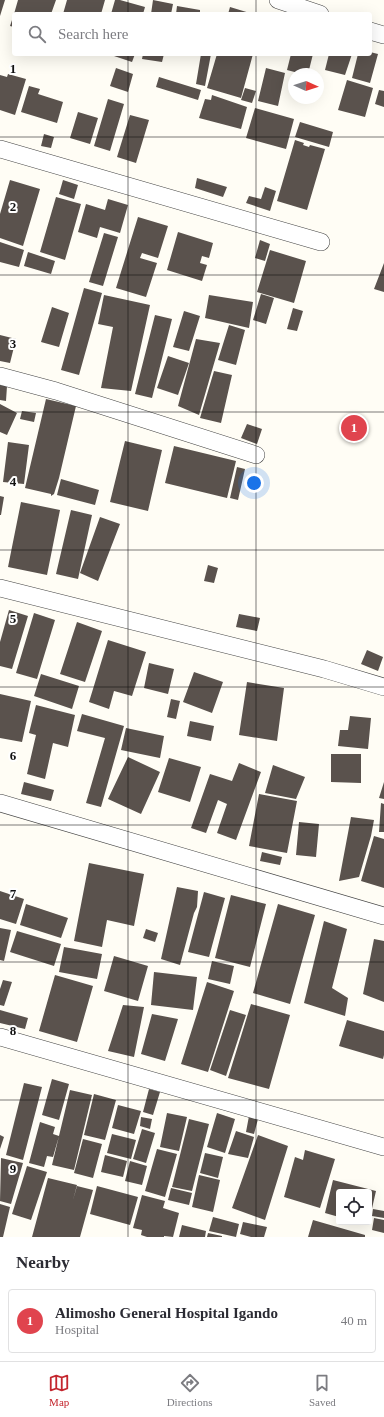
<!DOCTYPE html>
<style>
:root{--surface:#fff;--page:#f2f2f3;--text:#2b2b33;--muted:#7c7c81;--line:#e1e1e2;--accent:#c4262e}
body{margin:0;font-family:"Times New Roman",serif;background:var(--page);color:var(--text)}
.controls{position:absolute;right:12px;bottom:12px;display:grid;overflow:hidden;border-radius:4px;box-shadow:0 4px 16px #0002}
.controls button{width:36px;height:36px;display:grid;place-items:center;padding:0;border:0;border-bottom:1px solid var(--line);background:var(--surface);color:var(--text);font:20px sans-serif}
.compass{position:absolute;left:288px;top:68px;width:36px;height:36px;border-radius:50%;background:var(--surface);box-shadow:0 4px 16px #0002;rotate:93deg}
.you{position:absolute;left:254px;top:483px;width:14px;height:14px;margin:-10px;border:3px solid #fff;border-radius:50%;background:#1a73e8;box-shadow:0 0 0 6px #1a73e833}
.badge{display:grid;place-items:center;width:26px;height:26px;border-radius:50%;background:var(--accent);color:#fff;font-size:13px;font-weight:700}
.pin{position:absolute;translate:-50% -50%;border:2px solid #fff;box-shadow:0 1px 4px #0006}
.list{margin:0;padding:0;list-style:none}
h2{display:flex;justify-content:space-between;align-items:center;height:52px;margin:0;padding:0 16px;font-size:17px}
h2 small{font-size:13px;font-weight:400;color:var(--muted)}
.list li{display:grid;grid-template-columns:26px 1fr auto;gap:12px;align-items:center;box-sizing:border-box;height:64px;margin:0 8px 8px;padding:0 8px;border:1px solid var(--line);border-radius:4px}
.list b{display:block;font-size:15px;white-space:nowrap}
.list p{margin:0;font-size:13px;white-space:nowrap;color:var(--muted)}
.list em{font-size:13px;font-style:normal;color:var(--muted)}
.icon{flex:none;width:22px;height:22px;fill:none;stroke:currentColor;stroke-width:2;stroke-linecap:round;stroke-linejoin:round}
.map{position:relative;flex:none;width:384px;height:1237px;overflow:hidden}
.search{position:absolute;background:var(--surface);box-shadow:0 4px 16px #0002;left:12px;right:12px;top:12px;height:44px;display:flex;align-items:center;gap:10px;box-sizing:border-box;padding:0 14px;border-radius:4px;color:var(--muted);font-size:15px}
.sheet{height:124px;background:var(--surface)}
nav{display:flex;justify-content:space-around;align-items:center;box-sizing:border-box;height:56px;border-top:1px solid var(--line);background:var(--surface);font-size:11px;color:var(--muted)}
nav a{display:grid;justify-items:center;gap:2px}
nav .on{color:var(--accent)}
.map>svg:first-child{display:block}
.building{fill:#5a524d}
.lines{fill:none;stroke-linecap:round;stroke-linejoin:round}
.street-casing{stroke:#444;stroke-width:18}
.street{stroke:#fff;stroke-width:17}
.grid{fill:none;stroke:#111;stroke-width:1;stroke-opacity:0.55}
.grid-label{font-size:13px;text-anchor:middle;font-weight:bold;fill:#111;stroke:#fff;stroke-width:4;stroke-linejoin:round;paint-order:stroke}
</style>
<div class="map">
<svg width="384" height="1237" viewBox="0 0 384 1237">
<rect width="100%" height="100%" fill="#fffdf5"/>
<path class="building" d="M0 0H5L0 16Z
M18 0H56L51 14H14Z
M67 0H105L101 14H63Z
M115 0H120L145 7 143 14H111Z
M153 0 173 4 171 14H151Z
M177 6 200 10V14H176Z
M230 7 253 14H228Z
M14 14V27L10 26Z
M370 52 378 54 370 83 352 78 358 54H370Z
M108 54H135L132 62Z
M143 54H164L162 62 142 59Z
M201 54H211L205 86 196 84Z
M217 54H253L241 98 207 88Z
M291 54H313L308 74H302L287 70Z
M329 54H352L345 75 325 70Z
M116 68 133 74 128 92 110 86Z
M266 68 285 73 278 106 258 101Z
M8 74 26 79 15 115 0 110V75L7 77Z
M159 77 201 90 198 100 156 87Z
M347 80 373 88 365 117 338 110Z
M29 86 40 89 38 94 63 102 57 123 21 112Z
M245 88 256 91 252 103 241 100Z
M379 90 384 91V107L375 104Z
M212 95 247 107 241 129 199 118 205 99 211 100Z
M108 99 124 104 110 151 94 146Z
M255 108 294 119 286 149 246 138Z
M78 112 98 118 90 144 70 138Z
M130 115 149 120 136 163 117 157Z
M300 122 333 132 329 147 295 137Z
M44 134 54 137 51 148 41 146Z
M295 140 304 143 303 145 309 147 310 145 325 149 307 210 277 201Z
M197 178 227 187 223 197 195 188Z
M10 180 40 189 23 246 0 238V214Z
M63 180 78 185 74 199 59 194Z
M265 187 276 191 270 211 246 203 249 196 261 199Z
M56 197 81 204 65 260 40 252Z
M108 199 128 205 120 233 100 227 97 238 78 232 86 204 105 210Z
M138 217 168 226 158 258 142 253 140 258 157 263 146 297 116 288Z
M178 232 213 243 209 258 202 256 200 263 207 265 202 281 167 270Z
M104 233 118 237 103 286 89 282Z
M260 240 270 244 265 261 255 258Z
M0 242 24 250 19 267 0 262Z
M270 250 306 261 294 303 257 292Z
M28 252 55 261 51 274 24 266Z
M384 263V292L374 289Z
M84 288 102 293 79 375 61 370Z
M261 294 274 298 266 324 253 320Z
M104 295 150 305 131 391 101 388 113 327 98 324Z
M209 295 253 302 249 328 205 318Z
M52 307 69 313 59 347 41 342Z
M293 308 303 311 297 331 287 329Z
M184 311 200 316 189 351 173 347Z
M155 315 172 319 152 398 135 394Z
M229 325 245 330 236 365 218 360Z
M0 335 16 339 10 363 0 361Z
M196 339 220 343 199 415 178 406Z
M168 356 189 363 178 395 157 388Z
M214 371 232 375 221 423 200 418Z
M0 385 7 386 6 401 0 400Z
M46 399 76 406 59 478 54 494 51 496V494L25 488Z
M0 404 17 413 7 435 0 432Z
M22 411 36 413 34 422 20 419Z
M247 424 262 429 257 444 241 438Z
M125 441 162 450 148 511 110 502Z
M8 442 29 445 24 484 3 482Z
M174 446 236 461 227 498 165 483Z
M237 467 245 469 238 500 230 498Z
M61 479 99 490 95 505 57 495Z
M0 496 4 497 1 515H0Z
M21 502 60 510 47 575 8 567Z
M71 510 92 515 78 579 56 574Z
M100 517 120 524 98 581 80 573Z
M208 565 218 568 214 583 204 581Z
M9 610 28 616 12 669 0 666V642Z
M34 613 55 620 37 679 16 673Z
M239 614 260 618 257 631 236 627Z
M77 622 102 631 85 682 60 674Z
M108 640 146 652 132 696 114 691 109 709 89 702Z
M367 650 383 657 378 671 361 664Z
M149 663 174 669 168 694 144 688Z
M194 672 223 682 212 713 183 702Z
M41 674 79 686 72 709 34 696Z
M247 682 284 688 277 741 239 735Z
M0 694 31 701 22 742 0 738Z
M171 699 180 701 176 719 167 717Z
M36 705 75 715 68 747 53 743 45 779 27 774 36 735 29 733Z
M82 714 124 726 101 807 86 803 105 738 77 731Z
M350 716 371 718 368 749 338 746 340 730H348Z
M190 721 214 726 211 741 187 736Z
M126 728 164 736 160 758 121 750Z
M331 754H361V783L331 782Z
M128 757 160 772 141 814 108 799Z
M169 758 201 767 190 802 158 792Z
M239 763 261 772 236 840 217 833 227 804 218 800 206 833 191 828 210 774 232 781Z
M273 765 305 777 296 799 265 793Z
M24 782 54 790 51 801 21 794Z
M384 782V799L379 798Z
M259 794 297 801 287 853 249 846Z
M381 803 384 804V832H379Z
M351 817 374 820 371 836 359 877 339 881Z
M299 822 319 824 316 857 296 855Z
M374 836 384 839V888L361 881Z
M262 852 282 857 280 865 260 861Z
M89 863 144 874 134 926 107 920 102 947 74 941Z
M177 887 198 891 197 907 194 913 180 965 161 959Z
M0 891 24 899 16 924 0 919Z
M204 892 225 898 209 957 188 952Z
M231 895 266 904 250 967 215 958Z
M26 904 68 918 61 938 20 925Z
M278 904 315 915 290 1004 253 993Z
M324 921 347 929 332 988 348 998 345 1016 304 1003Z
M0 928 11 930 4 961 0 960Z
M146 929 158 933 155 942 143 938Z
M17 931 61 944 54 966 10 952Z
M374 939 384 941V1002L363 994Z
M64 947 102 954 97 979 59 972Z
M114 956 148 966 138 1001 104 991Z
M212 961 234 966 230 984 208 979Z
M154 972 197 977 193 1010 151 1005Z
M55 975 93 986 77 1042 39 1031Z
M3 980 12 982 4 1006 0 1005V989Z
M207 982 234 991 208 1072 181 1064Z
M251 1004 290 1015 269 1089 228 1078Z
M123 1005 144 1007 134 1057 108 1051Z
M0 1010 28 1018 25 1029 0 1023Z
M230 1010 246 1015 226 1076 210 1070Z
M152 1014 178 1019 165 1061 141 1054Z
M347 1020 384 1031V1055L383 1059 339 1046Z
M52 1079 69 1084 59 1120 42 1115Z
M24 1083 42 1087 23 1160 6 1155Z
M149 1089 160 1092 153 1115 143 1112Z
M70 1090 92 1095 74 1170 52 1165Z
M94 1094 116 1100 105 1140 84 1135Z
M118 1105 141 1111 134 1134 112 1128Z
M167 1113 187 1117 179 1151 160 1147Z
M217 1113 235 1119 225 1153 207 1147Z
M249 1116 258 1119 254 1134 246 1132Z
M141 1117 152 1119 150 1129 140 1126Z
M189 1119 209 1124 192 1191 172 1187Z
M40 1122 55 1127 53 1134 59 1136 53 1157 47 1156 44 1167 29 1163Z
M142 1129 155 1133 146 1163 133 1159Z
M236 1131 254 1137 248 1158 228 1154Z
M112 1134 136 1140 131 1159 107 1153Z
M0 1135 4 1137 0 1149Z
M258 1135 288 1146 265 1220 232 1208Z
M83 1139 102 1144 93 1178 74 1173Z
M157 1149 177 1154 165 1197 145 1191Z
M305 1150 335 1159 320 1208 284 1197 295 1157 303 1160Z
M205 1153 223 1157 218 1178 200 1173Z
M105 1155 127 1161 123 1177 101 1172Z
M1 1158 23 1163 11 1204 0 1201Z
M130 1161 147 1166 142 1185 125 1181Z
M27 1166 47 1172 31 1220 12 1214Z
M199 1175 220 1180 213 1212 192 1207Z
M48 1178 77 1185 73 1200 77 1186 93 1190 80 1237H32Z
M333 1180 376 1191 370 1217 369 1192H339V1217L325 1213Z
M97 1186 138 1197 130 1225 90 1214Z
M171 1188 192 1193 189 1205 168 1200Z
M142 1195 165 1201 163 1208 179 1213 173 1237 164 1236V1237H147L141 1235 142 1230 133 1228Z
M0 1204 10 1207 3 1237H0Z
M373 1209 384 1211V1218L372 1216Z
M213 1217 239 1224 236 1237 209 1231Z
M374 1218 384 1220V1233L372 1230Z
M313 1220 365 1235V1237H308Z
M243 1222 267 1227 264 1237H251L240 1234Z
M182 1225 206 1231 205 1237H179Z
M208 1233 222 1236V1237H207Z"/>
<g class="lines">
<g class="street-casing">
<path id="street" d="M278 0 320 14
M370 31 384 35
M0 149 321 242
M0 376 56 391 256 455
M0 588 324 669 384 687
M0 803 384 916
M0 1037 384 1147"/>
</g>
<use href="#street" class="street"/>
</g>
<path class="grid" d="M128 0V14M256 0V14M128 54V1237M256 54V1237M0 137H384M0 275H384M0 412H384M0 550H384M0 687H384M0 825H384M0 962H384M0 1100H384"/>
<g class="grid-label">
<text x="13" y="73">1</text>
<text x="13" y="211">2</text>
<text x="13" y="348">3</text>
<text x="13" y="486">4</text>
<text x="13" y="623">5</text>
<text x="13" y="760">6</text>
<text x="13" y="898">7</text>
<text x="13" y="1035">8</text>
<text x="13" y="1173">9</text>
</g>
</svg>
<div class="controls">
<button><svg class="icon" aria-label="locate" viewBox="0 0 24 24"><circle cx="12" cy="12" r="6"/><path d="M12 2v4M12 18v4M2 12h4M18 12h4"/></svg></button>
</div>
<svg class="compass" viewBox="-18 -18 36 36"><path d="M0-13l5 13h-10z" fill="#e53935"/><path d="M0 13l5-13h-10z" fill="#7c7c81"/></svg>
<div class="you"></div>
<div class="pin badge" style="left:354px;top:428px;background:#e0444e">1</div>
<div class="search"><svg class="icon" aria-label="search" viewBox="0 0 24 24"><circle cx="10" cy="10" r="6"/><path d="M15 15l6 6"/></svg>Search here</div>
</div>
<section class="sheet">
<h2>Nearby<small></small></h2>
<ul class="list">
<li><span class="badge" style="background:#e0444e">1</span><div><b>Alimosho General Hospital Igando</b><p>Hospital</p></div><em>40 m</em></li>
</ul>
</section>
<nav>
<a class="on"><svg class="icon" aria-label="map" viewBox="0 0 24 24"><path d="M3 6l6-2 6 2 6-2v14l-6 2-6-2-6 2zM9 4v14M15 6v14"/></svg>Map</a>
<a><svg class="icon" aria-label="directions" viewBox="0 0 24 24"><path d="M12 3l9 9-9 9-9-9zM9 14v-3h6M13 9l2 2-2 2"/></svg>Directions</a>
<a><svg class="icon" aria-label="saved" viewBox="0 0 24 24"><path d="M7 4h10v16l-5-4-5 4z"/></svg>Saved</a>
</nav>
